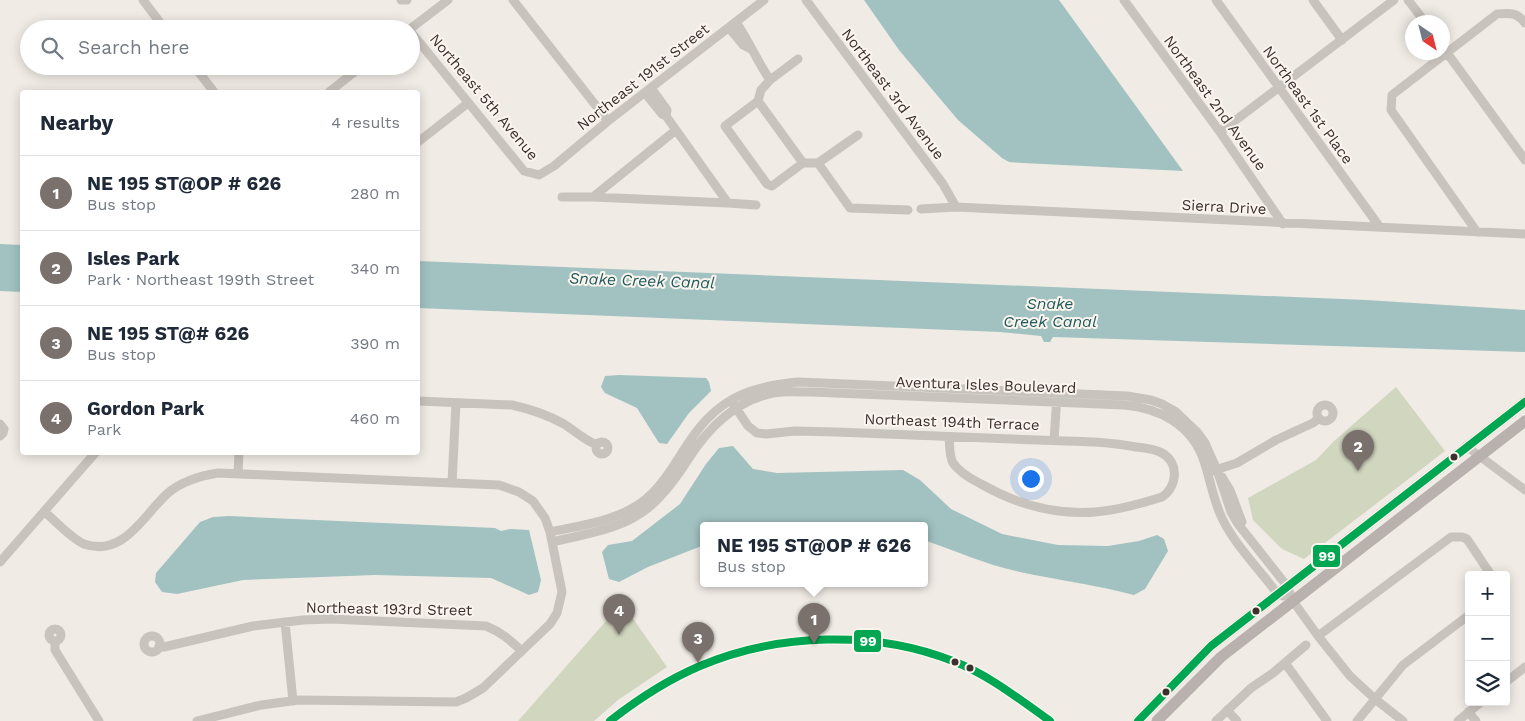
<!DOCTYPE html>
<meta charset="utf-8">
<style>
:root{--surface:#fff;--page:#f2f2f3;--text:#1f2937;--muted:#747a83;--line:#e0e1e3;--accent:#7a716c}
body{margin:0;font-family:"Work Sans",sans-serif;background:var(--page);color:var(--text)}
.controls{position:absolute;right:15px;bottom:15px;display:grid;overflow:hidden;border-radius:5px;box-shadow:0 2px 12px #0003}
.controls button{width:45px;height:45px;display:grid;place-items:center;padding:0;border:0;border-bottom:1px solid var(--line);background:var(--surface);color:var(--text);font:25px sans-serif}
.compass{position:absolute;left:1405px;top:15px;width:45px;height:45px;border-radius:50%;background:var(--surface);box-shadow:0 2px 12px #0003;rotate:145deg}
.you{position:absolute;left:1030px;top:478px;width:18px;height:18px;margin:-12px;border:4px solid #fff;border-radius:50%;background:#1a73e8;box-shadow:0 0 0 8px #1a73e833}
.badge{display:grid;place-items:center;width:32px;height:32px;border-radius:50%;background:var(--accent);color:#fff;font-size:16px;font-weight:700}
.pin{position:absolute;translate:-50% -41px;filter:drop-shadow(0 1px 2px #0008)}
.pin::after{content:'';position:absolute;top:26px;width:18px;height:15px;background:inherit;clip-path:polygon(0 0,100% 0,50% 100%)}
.popup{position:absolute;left:700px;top:522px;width:228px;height:65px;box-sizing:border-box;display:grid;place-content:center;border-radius:5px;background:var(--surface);filter:drop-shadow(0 1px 4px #0005);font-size:16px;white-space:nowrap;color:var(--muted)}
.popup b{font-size:19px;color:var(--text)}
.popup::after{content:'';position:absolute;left:50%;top:100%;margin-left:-10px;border:10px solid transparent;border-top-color:var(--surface)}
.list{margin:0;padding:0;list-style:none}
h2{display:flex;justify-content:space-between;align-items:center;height:65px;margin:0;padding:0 20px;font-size:21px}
h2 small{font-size:16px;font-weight:400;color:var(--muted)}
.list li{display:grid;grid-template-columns:32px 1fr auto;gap:15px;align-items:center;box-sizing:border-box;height:75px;padding:0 20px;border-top:1px solid var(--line)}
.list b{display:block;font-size:19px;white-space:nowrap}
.list p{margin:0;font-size:16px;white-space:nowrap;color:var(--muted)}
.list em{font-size:16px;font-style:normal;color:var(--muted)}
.icon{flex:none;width:28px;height:28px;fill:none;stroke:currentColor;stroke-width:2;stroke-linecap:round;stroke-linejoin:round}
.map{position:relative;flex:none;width:1525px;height:721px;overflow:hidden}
.search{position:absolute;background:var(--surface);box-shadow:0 2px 12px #0003;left:20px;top:20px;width:400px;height:55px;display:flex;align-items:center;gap:12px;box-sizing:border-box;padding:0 18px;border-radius:28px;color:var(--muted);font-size:19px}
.panel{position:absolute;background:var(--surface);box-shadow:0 2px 12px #0003;left:20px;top:90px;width:400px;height:365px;border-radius:5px}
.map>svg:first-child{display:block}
.green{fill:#d1d6bf}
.water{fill:#a1c2c1}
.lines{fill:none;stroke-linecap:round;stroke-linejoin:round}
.minor{stroke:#c9c3be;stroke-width:9}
.major{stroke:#b8b1ad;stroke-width:11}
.bus-1-casing{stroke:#fbf5ee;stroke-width:11}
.bus-1{stroke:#00a651;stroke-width:8}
.bus-dot{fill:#3b302b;stroke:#fbf5ee;stroke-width:2}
.labels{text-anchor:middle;stroke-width:4;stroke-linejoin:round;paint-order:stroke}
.street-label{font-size:15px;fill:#3b302b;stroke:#fbf5ee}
.water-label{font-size:16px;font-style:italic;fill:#1f5a5e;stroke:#fbf5ee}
.line-badge{stroke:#fbf5ee;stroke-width:2}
.badge-label{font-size:14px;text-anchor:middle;font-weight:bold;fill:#fff}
</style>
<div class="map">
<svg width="1525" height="721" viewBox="0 0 1525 721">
<rect width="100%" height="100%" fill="#f0ebe5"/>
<path class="green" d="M1396 387 1445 451 1304 559 1282 549 1253 520 1248 498 1316 460 1334 441Z
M622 603 667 667 618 700 594 721H518Z"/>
<path class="water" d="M864 0H1059L1183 171 1023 163 1009 162 1002 158 958 120 899 50Z
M0 244 22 245V292L0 291Z
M418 261 1366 300 1525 310V352L1053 337 1050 342H1044L1041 336 1000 332 418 308Z
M619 375 706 378 709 382 711 391 689 413 667 444 659 443 637 408 605 393 601 387 605 376Z
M733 446 753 469 777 473 903 470 920 480 951 509 1002 534 1058 545 1108 546 1139 541 1157 535 1164 539 1168 551 1145 589 1134 595C1096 585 1058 580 1020 572 987 565 956 551 924 540V525H704V545L648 567 619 582 609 579 602 552 608 545 632 541 680 504 706 464 719 448Z
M229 516 495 528 501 531 510 529 529 530 541 580 538 592 529 595 491 578 375 575 243 580 177 594 162 592 155 582 156 573 200 522 213 517Z"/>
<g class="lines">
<path class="minor" d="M143 0 165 29
M401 0H407
M513 0 608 121
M806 0 943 184 956 207
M1124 0 1220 132 1283 224
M1216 0 1379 226
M1313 0 1342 40
M1408 0 1425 22
M736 22C749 41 757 61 770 80
M729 28 743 45 751 49
M410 29 448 0
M411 32 524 171 539 175 554 166 608 121 764 0
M1442 46 1525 160
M798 59 770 80 761 90 758 101 803 163H818L858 135
M194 66 214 92
M651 88 667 110 666 116
M329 92 362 66
M645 93 662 114 666 116 728 203 756 205
M758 101 725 126 767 184 772 186 803 163
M1220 132 1394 0
M418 142 468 103
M818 163 850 208 908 210
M562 197H593L676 130
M593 197 728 203
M921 209 956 207 1525 234
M1477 232 1391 110 1392 95 1497 14C1510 13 1517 12 1525 23
M418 401 512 405C530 409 548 415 564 424 575 431 584 440 597 445
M734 405 748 426 757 433 766 434 795 431 836 432C903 435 971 437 1038 440 1071 441 1104 441 1136 447 1145 448 1155 449 1162 453 1180 463 1177 487 1162 497 1140 504 1118 510 1095 512 1054 515 1016 504 981 484 971 479 959 472 953 463 949 456 950 445 949 437
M1317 413a8 8 0 1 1 16 0a8 8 0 1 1-16 0Z
M0 424 4 429 3 433 0 436
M1054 440 1057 396
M596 448a6 6 0 1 1 12 0a6 6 0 1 1-12 0Z
M1466 446 1525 490
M1212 471 1237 463 1276 440 1313 423 1319 418
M238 473 239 452
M1222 477 1230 490 1242 522
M452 483 456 403
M45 512C55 521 72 539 84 544 124 558 144 514 168 493 182 481 199 476 218 473L499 485 519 492 533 501 545 518 550 532 562 592 557 613 550 624 483 688 466 698 456 702 299 700 261 705 197 721
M550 532C583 525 619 521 646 499 667 481 678 457 694 435 721 397 753 386 798 382L1127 396 1151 400 1162 404 1176 412 1197 432 1205 443 1217 470 1231 512 1238 524 1287 586 1293 601 1318 636 1350 676 1375 699 1403 721
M552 542C585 534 621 530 648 508 665 494 677 477 689 458 709 427 735 401 773 393 785 391 799 392 811 392L1124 405C1160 408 1192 425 1204 461 1210 479 1213 498 1221 516 1233 543 1259 569 1277 593L1283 596
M0 562 96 452
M285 622 293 701
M49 635a6 6 0 1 1 12 0a6 6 0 1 1-12 0Z
M1318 636 1451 537H1462L1467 539 1491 575
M144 644a8 8 0 1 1 16 0a8 8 0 1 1-16 0Z
M55 642V650L99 721
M159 646 164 647 253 626 303 620 331 619 486 626C501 632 510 640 522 651
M1285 663 1327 721
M1506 682 1525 667
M1227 710 1237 721
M1468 712 1476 721
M610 721C629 706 648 692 670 680 751 636 851 628 939 656 980 669 1015 696 1050 721
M1216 721 1251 688 1273 673 1306 645
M1357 721 1403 665 1469 615
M1458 721 1481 702"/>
<path class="major" d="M1138 721 1211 646 1525 402
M1157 721 1221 657 1525 421"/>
<g class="bus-1-casing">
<path id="bus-1" d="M610 721C638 699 667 680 700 666 778 633 875 630 953 661 989 675 1019 699 1050 721
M1138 721 1211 646 1525 402"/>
</g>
<use href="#bus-1" class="bus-1"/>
</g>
<g class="bus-dot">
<circle cx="1454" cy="457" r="4.5"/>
<circle cx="1256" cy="611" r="4.5"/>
<circle cx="955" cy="662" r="4.5"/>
<circle cx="970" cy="668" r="4.5"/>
<circle cx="1166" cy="692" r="4.5"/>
</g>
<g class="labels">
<g class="street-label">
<text transform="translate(643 77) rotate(-38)" y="5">Northeast 191st Street</text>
<text transform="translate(893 94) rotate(53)" y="5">Northeast 3rd Avenue</text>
<text transform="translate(484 97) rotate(50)" y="5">Northeast 5th Avenue</text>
<text transform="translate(1215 103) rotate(54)" y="5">Northeast 2nd Avenue</text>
<text transform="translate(1308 105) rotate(54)" y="5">Northeast 1st Place</text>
<text transform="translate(1224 207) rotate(3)" y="5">Sierra Drive</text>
<text transform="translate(986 385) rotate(2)" y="5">Aventura Isles Boulevard</text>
<text transform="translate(952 422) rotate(2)" y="5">Northeast 194th Terrace</text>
<text transform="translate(389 609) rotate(1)" y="5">Northeast 193rd Street</text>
</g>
<g class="water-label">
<text transform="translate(642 280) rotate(2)" y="6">Snake Creek Canal</text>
<text x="1050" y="309">Snake<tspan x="1050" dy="18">Creek Canal</tspan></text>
</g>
</g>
<g class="line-badge">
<rect x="1312" y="544" width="29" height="24" rx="5" fill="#00a651"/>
<rect x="853" y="629" width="29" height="24" rx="5" fill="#00a651"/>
</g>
<g class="badge-label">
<text x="1327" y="561">99</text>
<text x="868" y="646">99</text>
</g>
</svg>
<div class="controls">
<button>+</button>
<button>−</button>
<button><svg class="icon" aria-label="layers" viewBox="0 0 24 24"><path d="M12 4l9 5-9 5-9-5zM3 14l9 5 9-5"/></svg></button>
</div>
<svg class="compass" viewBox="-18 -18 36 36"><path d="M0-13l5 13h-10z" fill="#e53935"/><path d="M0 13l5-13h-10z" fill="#747a83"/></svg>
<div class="you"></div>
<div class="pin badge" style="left:814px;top:644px">1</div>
<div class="popup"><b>NE 195 ST@OP # 626</b>Bus stop</div>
<div class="pin badge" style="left:1358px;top:471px">2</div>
<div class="pin badge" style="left:698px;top:663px">3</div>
<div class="pin badge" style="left:619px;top:635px">4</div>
<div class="search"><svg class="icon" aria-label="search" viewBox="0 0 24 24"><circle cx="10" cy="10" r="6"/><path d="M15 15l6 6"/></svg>Search here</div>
<section class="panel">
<h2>Nearby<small>4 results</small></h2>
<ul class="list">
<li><span class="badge">1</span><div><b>NE 195 ST@OP # 626</b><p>Bus stop</p></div><em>280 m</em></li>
<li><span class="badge">2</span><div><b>Isles Park</b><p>Park · Northeast 199th Street</p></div><em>340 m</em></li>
<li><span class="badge">3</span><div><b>NE 195 ST@# 626</b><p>Bus stop</p></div><em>390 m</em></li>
<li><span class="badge">4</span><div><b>Gordon Park</b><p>Park</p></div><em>460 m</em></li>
</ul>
</section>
</div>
